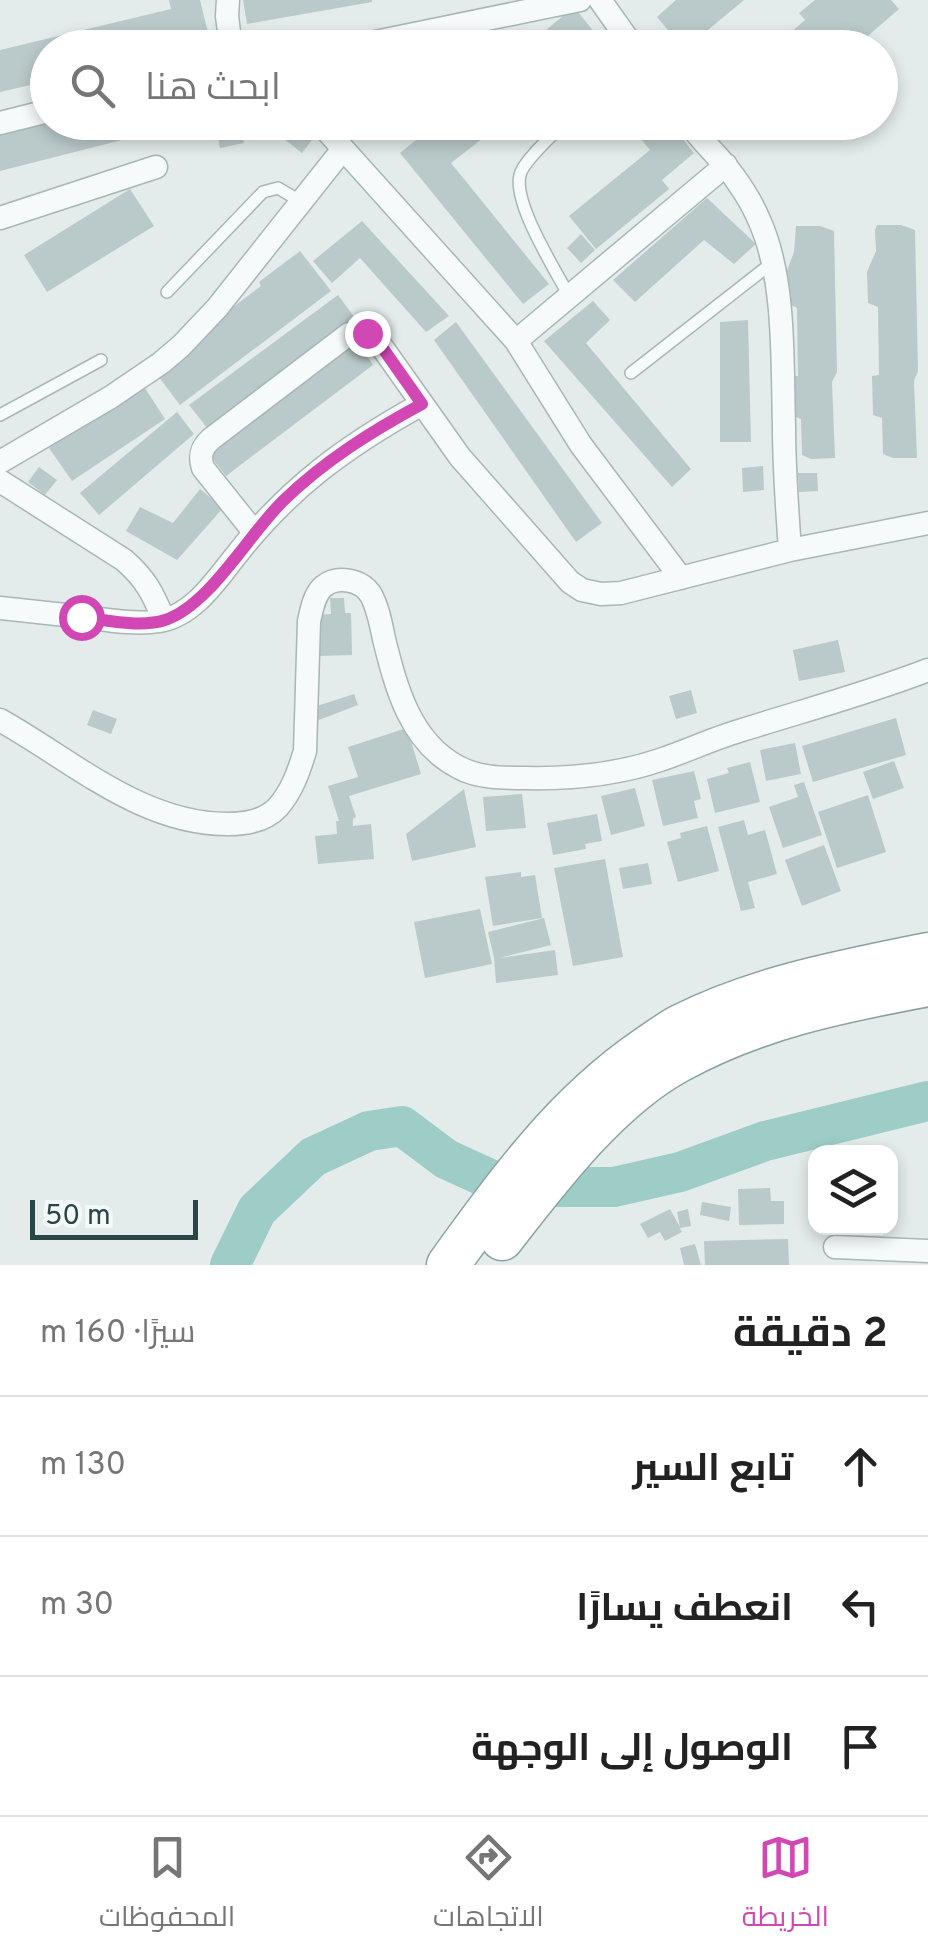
<!DOCTYPE html>
<html lang="ar">
<meta charset="utf-8">
<style>
:root{--surface:#fff;--page:#f2f2f2;--text:#222;--muted:#767676;--line:#e0e0e0;--accent:#d148b5}
body{margin:0;font-family:Overpass,Cairo,sans-serif;background:var(--page);color:var(--text);direction:rtl}
.controls{position:absolute;right:30px;bottom:30px;display:grid;overflow:hidden;border-radius:20px;box-shadow:0 5px 15px #0003}
.controls button{width:90px;height:90px;display:grid;place-items:center;padding:0;border:0;border-bottom:2px solid var(--line);background:var(--surface);color:var(--text);font:50px sans-serif}
.scale{position:absolute;left:30px;bottom:25px;width:168px;box-sizing:border-box;padding-left:10px;border:5px solid #2b4444;border-top:0;font-size:28px;line-height:35px;white-space:nowrap;color:#2b4444;-webkit-text-stroke:8px #f3f9f8;paint-order:stroke}
.stop{position:absolute;width:30px;height:30px;margin:-22px;border:8px solid #d148b5;border-radius:50%;background:#fff}
.stop.end{background:#d148b5;border-color:#fff;box-shadow:0 2px 10px #0008}
.list{margin:0;padding:0;list-style:none}
h2{display:flex;justify-content:space-between;align-items:center;height:130px;margin:0;padding:0 40px;font-size:42px}
h2 small{font-size:32px;font-weight:400;color:var(--muted)}
.list li{display:grid;grid-template-columns:65px 1fr auto;gap:30px;align-items:center;box-sizing:border-box;height:140px;padding:0 40px;border-top:2px solid var(--line)}
.list b{display:block;font-size:38px;white-space:nowrap}
.list em{font-size:32px;font-style:normal;color:var(--muted)}
.icon{flex:none;width:55px;height:55px;fill:none;stroke:currentColor;stroke-width:2;stroke-linecap:round;stroke-linejoin:round}
.map{position:relative;flex:none;width:928px;height:1265px;overflow:hidden;direction:ltr}
.search{position:absolute;background:var(--surface);box-shadow:0 5px 15px #0003;left:30px;right:30px;top:30px;height:110px;display:flex;align-items:center;gap:25px;box-sizing:border-box;padding:0 35px;border-radius:55px;color:var(--muted);font-size:38px}
.sheet{height:550px;background:var(--surface)}
nav{display:flex;justify-content:space-around;align-items:center;box-sizing:border-box;height:140px;border-top:2px solid var(--line);background:var(--surface);font-size:28px;color:var(--muted)}
nav a{display:grid;justify-items:center;gap:5px}
nav .on{color:var(--accent)}
.map>svg:first-child{display:block}
.lines{fill:none;stroke-linecap:round;stroke-linejoin:round}
.river{stroke:#9eccc6;stroke-width:40}
.building{fill:#bac9c9}
.lane-casing{stroke:#a8b6b6;stroke-width:14}
.street-casing{stroke:#a8b6b6;stroke-width:25}
.highway-casing{stroke:#8aa3a2;stroke-width:45}
.lane{stroke:#f6fafa;stroke-width:11}
.street{stroke:#f6fafa;stroke-width:22}
.highway{stroke:#fff;stroke-width:42}
.route{stroke:#d148b5;stroke-width:12}
</style>
<div class="map">
<svg width="928" height="1265" viewBox="0 0 928 1265">
<rect width="100%" height="100%" fill="#e3eceb"/>
<g class="lines">
<path class="river" d="M230 1265 257 1210 313 1157 369 1131 402 1126 446 1159 507 1187H614L680 1172 765 1141 928 1101"/>
</g>
<path class="building" d="M169 0H200L210 41 185 48H48V81L0 92V50L171 9Z
M243 0H372V2L247 24Z
M676 0H744L708 30 723 48H683L657 17Z
M815 0H891L899 9 854 48H773L805 20 799 13Z
M574 7 607 48H524Z
M48 122H185V124L0 171V131Z
M207 122H240L242 131 211 138Z
M268 122H297L315 136 302 153 266 125Z
M438 122H469L482 139 451 163 549 284 523 304 400 153Z
M627 122H669L694 153 662 180 669 189 596 249 569 216 650 150Z
M242 133 244 143 220 148 218 138Z
M130 189 154 226 47 292 24 255Z
M707 198 756 244 734 264 704 240 635 302 613 280Z
M362 221 449 316 426 332 360 258 332 283 313 261Z
M877 225H901L915 230 918 371 914 381 917 458H893L883 454 882 418 873 415 872 376 879 375 878 307 868 303 867 272 876 251 875 230Z
M796 226H820L834 231 837 372 832 382 835 458 811 459 802 455 801 419 791 415 790 376H798L797 308 787 303 786 273 794 252Z
M581 234 595 250 581 263 567 248Z
M300 251 331 291 180 405 155 372 211 324 261 286 259 282Z
M338 295 355 318 208 429 189 405Z
M593 301 610 320 586 343 691 469 672 487 544 341Z
M748 320 751 442H720V322Z
M456 322 602 523 576 542 434 340Z
M357 341 373 365 226 476 207 452Z
M143 385 165 419 72 481 49 448Z
M177 412 194 434 99 515 80 493Z
M763 466 764 490 743 492 742 468Z
M39 467 57 480 45 495 28 482Z
M798 473H817L818 491 799 492Z
M200 489 223 508 177 560 126 531 140 507 173 523Z
M330 598H344L345 613H351L352 655 319 656 317 615 331 614Z
M838 640 845 672 799 681 793 650Z
M691 690 697 713 676 719 669 696Z
M354 694 358 705 319 720 314 707Z
M93 710 117 719 111 734 87 725Z
M896 718 906 755 813 782 802 746Z
M407 728 421 774 349 796 356 817 353 819V826L371 824 374 859 318 864 315 836 337 834 336 821H339L328 786 358 777 348 747Z
M795 743 801 774 766 781 760 750Z
M894 761 904 788 873 799 863 772Z
M750 762 760 802 715 813 707 779 729 773 727 768Z
M694 771 701 799 694 801 698 818 663 826 652 780Z
M804 782 822 835 783 848 769 807 798 797 794 785Z
M635 788 645 826 611 835 601 796Z
M464 789 476 847 412 861 406 834Z
M522 794 526 828 486 831 483 797Z
M868 795 886 852 837 868 818 812Z
M597 814 602 841 585 844 586 849 553 855 547 823Z
M744 820 748 835 765 830 777 874 748 882 755 908 741 911 718 827Z
M707 826 719 871 678 882 667 842 681 838 680 833Z
M824 845 841 891 802 906 785 860Z
M605 859 623 957 573 966 554 868Z
M648 863 652 884 623 889 619 868Z
M521 872V877L535 875 542 918 493 926 485 877Z
M480 909 492 964 425 978 414 922Z
M544 918 551 945 499 958 555 950 558 975 496 983 494 958 488 932Z
M770 1188 771 1201H784V1224L739 1225 738 1189Z
M702 1202 731 1207 729 1221 700 1215Z
M670 1209 680 1227 677 1212 688 1209 691 1226 680 1228 682 1232 665 1241 660 1232 648 1238 640 1224Z
M788 1239 789 1265H705L704 1241Z
M695 1244 701 1265H684L680 1248Z"/>
<g class="lines">
<g class="lane-casing">
<path id="lane" d="M565 122C554 134 523 161 520 175 513 204 555 269 569 296
M167 292 263 192 278 188 300 201
M631 373 772 263
M0 415 101 360"/>
</g>
<g class="street-casing">
<path id="street" d="M228 0 227 16 231 48
M600 0 634 48
M346 48 580 0
M319 122 516 341 581 445 681 578
M688 122C699 138 711 149 723 163 737 179 752 202 760 222 786 281 782 363 784 427 784 468 787 509 790 550
M0 123 48 111
M0 218 156 167
M516 341 726 165
M0 462 111 397 161 363 181 346 217 308 343 149
M0 481 124 560C146 579 153 594 164 620
M254 532 203 468C199 456 201 448 211 439L349 334C360 330 368 332 377 340L460 457 570 582 582 590 601 594 621 593 790 550 928 523
M0 608C28 611 56 614 84 617 108 620 135 625 160 621 193 615 215 582 234 558 288 488 346 446 422 404
M0 720C72 760 142 825 229 824 247 824 266 820 278 807 292 791 299 771 305 751L309 621C312 609 314 594 324 586 338 575 362 580 371 595 378 608 381 624 384 639 396 687 410 742 458 767 478 778 502 778 525 778 571 779 616 775 660 760 687 751 712 739 739 731 802 711 866 694 928 670
M835 1247 928 1251"/>
</g>
<g class="highway-casing">
<path id="highway" d="M502 1239C550 1177 610 1098 679 1061 757 1018 842 1001 928 985
M448 1265C506 1184 565 1103 648 1047 658 1040 669 1032 680 1026 757 987 844 971 928 954"/>
</g>
<use href="#lane" class="lane"/>
<use href="#street" class="street"/>
<use href="#highway" class="highway"/>
</g>
<g class="lines">
<path class="route" d="M81 617C106 620 140 628 165 620 209 606 249 534 283 501 324 461 372 431 422 404L377 340 367 333"/>
</g>
</svg>
<div class="controls">
<button><svg class="icon" aria-label="layers" viewBox="0 0 24 24"><path d="M12 4l9 5-9 5-9-5zM3 14l9 5 9-5"/></svg></button>
</div>
<div class="scale">50 m</div>
<div class="stop" style="left:81px;top:617px"></div>
<div class="stop end" style="left:367px;top:333px"></div>
<div class="search"><svg class="icon" aria-label="search" viewBox="0 0 24 24"><circle cx="10" cy="10" r="6"/><path d="M15 15l6 6"/></svg>ابحث هنا</div>
</div>
<section class="sheet">
<h2>2 دقيقة<small>سيرًا · 160 m</small></h2>
<ul class="list">
<li><svg class="icon" aria-label="ahead" viewBox="0 0 24 24"><path d="M12 20V5M6 11l6-6 6 6"/></svg><div><b>تابع السير</b></div><em>130 m</em></li>
<li><svg class="icon" aria-label="left" viewBox="0 0 24 24"><path d="M17 20v-9H6M10 6l-5 5 5 5"/></svg><div><b>انعطف يسارًا</b></div><em>30 m</em></li>
<li><svg class="icon" aria-label="arrive" viewBox="0 0 24 24"><path d="M6 21V4h12l-3 4 3 4H6"/></svg><div><b>الوصول إلى الوجهة</b></div></li>
</ul>
</section>
<nav>
<a class="on"><svg class="icon" aria-label="map" viewBox="0 0 24 24"><path d="M3 6l6-2 6 2 6-2v14l-6 2-6-2-6 2zM9 4v14M15 6v14"/></svg>الخريطة</a>
<a><svg class="icon" aria-label="directions" viewBox="0 0 24 24"><path d="M12 3l9 9-9 9-9-9zM9 14v-3h6M13 9l2 2-2 2"/></svg>الاتجاهات</a>
<a><svg class="icon" aria-label="saved" viewBox="0 0 24 24"><path d="M7 4h10v16l-5-4-5 4z"/></svg>المحفوظات</a>
</nav>
